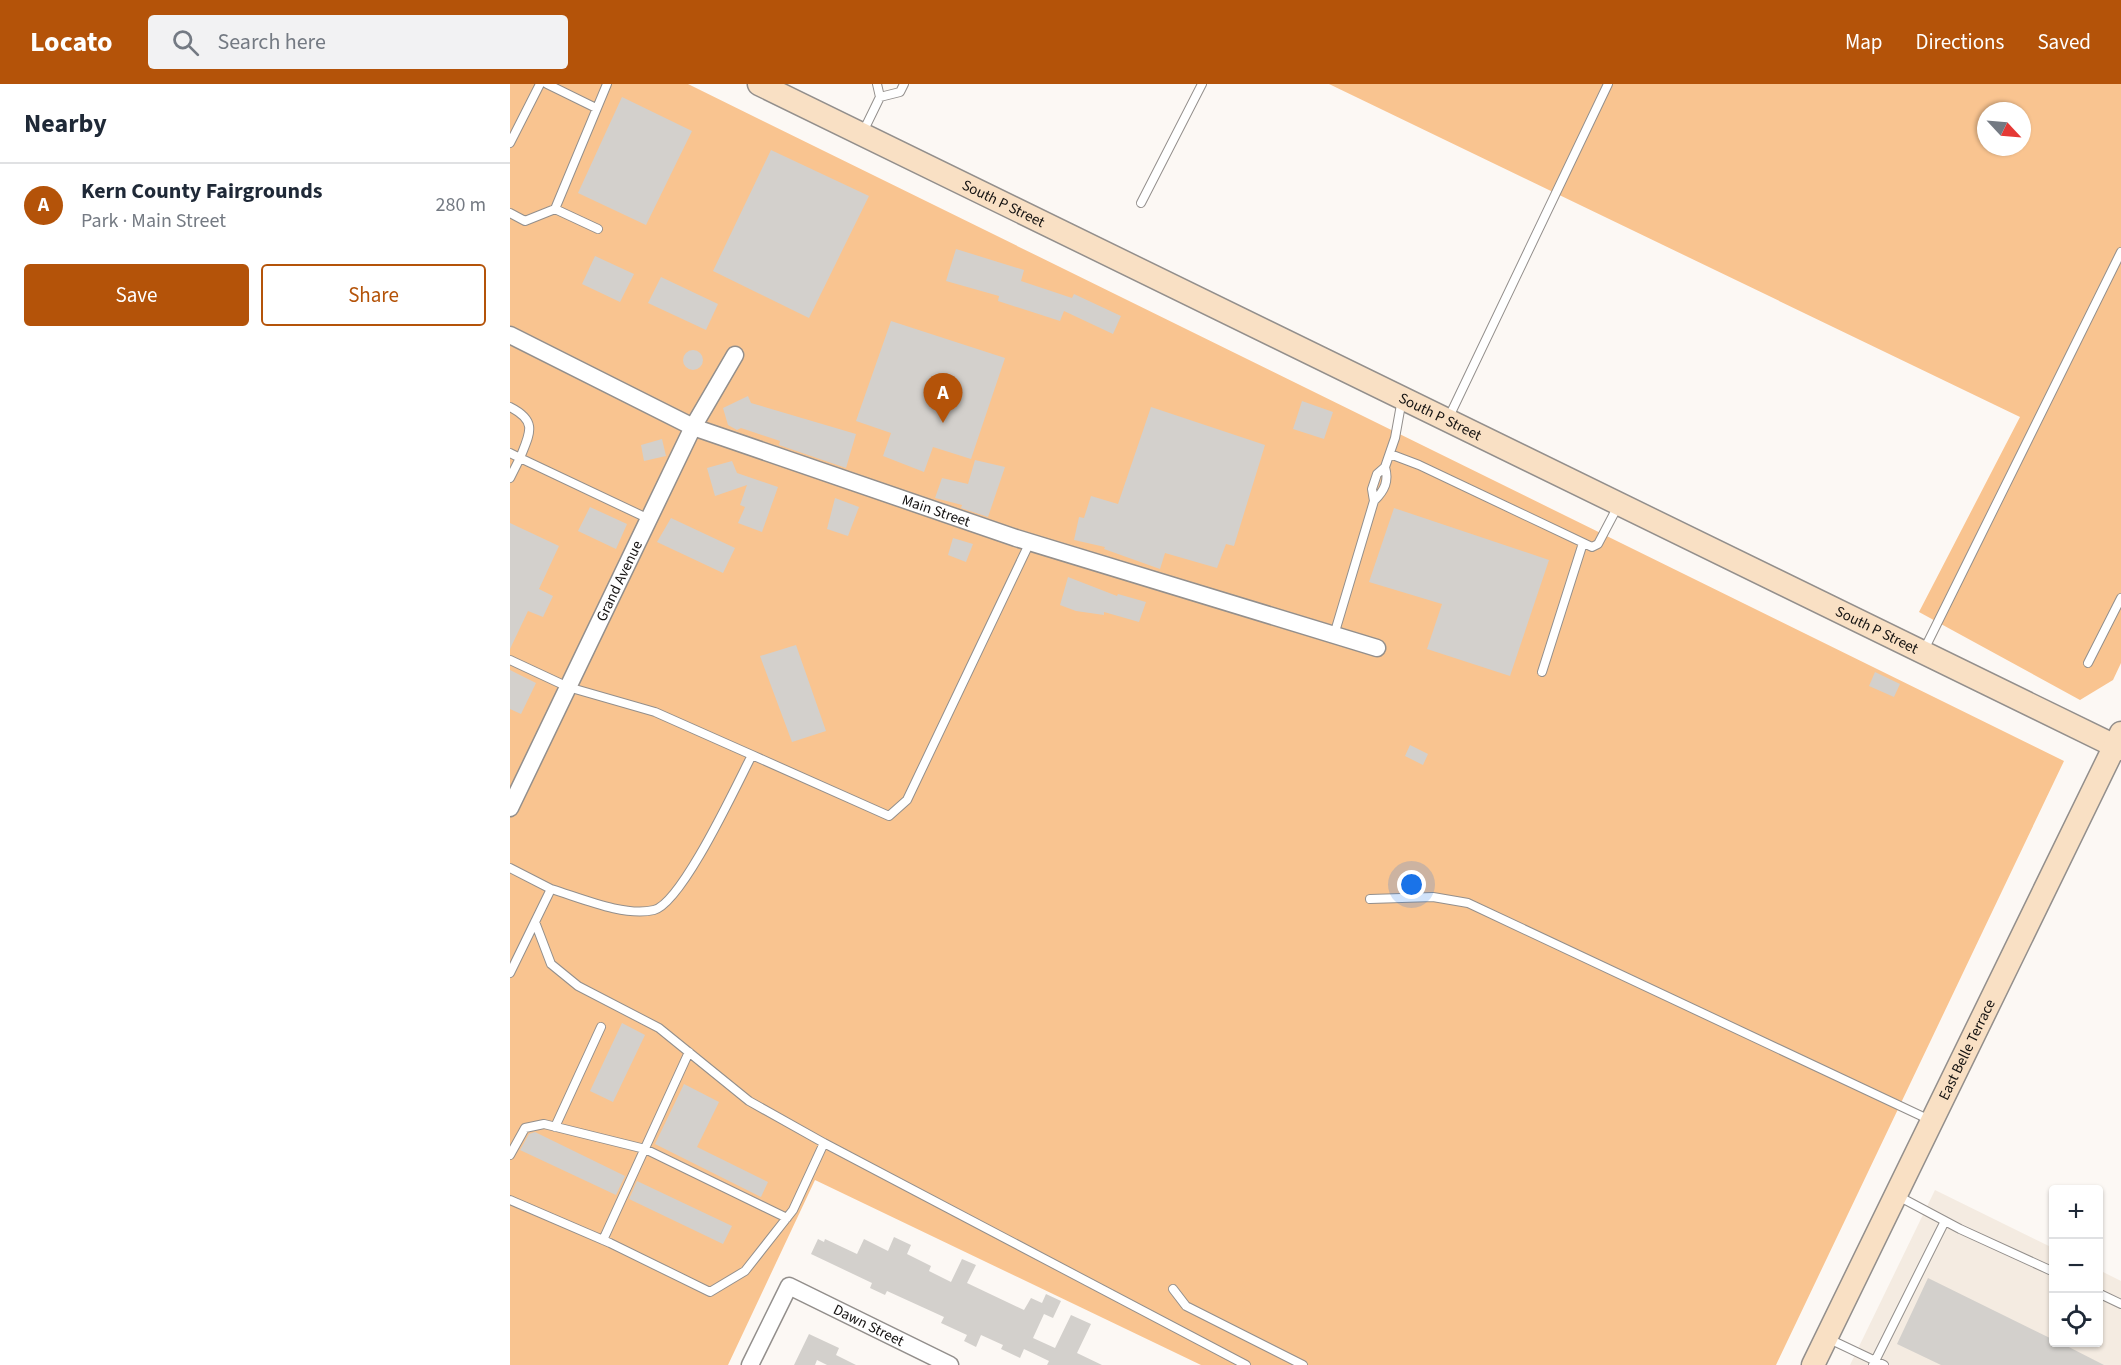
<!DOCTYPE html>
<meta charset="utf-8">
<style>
:root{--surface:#fff;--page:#f2f2f3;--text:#1f2937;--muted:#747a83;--line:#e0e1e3;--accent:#b45309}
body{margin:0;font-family:"Source Sans 3",sans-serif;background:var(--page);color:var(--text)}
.controls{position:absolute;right:18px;bottom:18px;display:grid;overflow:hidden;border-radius:6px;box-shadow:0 2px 4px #0004}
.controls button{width:54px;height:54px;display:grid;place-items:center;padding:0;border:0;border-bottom:2px solid var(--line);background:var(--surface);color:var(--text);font:30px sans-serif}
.compass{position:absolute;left:1467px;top:18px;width:54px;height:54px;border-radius:50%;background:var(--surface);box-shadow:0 2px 4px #0004;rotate:116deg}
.you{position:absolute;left:902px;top:801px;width:21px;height:21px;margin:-15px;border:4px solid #fff;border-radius:50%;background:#1a73e8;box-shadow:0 0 0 9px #1a73e833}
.badge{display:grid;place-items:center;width:39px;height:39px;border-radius:50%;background:var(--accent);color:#fff;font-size:20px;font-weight:700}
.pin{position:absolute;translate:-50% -50px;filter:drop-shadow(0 2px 3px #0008)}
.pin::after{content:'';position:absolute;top:32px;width:21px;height:18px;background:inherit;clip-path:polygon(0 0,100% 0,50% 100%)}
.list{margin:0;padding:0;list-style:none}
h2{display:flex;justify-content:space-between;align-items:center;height:78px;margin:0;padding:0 24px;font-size:26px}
h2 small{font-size:20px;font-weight:400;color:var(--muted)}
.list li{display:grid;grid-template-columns:39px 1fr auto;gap:18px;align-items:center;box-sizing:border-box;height:84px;padding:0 24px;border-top:2px solid var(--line)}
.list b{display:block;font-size:22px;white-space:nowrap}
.list p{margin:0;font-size:20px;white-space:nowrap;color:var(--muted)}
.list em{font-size:20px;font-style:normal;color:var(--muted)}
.actions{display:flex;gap:12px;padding:18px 24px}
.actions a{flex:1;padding:14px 0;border:2px solid var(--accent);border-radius:6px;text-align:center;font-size:21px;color:var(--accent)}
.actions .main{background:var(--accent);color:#fff}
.icon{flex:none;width:33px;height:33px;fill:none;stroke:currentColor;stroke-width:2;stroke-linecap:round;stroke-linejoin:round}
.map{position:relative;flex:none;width:1611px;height:1281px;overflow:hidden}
header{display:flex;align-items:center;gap:36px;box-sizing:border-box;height:84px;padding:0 30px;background:var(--accent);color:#fff}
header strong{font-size:28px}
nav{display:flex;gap:33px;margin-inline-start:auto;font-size:21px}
.search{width:420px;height:54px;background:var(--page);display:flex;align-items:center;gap:15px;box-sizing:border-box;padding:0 21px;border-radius:6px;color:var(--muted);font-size:22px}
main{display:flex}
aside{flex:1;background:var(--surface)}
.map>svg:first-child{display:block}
.built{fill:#f4ebe1}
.green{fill:#f9c490;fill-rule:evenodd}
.building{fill:#d3d0cc}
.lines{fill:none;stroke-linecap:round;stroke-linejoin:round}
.lane-casing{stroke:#938f8c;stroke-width:10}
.street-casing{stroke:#938f8c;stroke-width:19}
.secondary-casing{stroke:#938f8c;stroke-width:25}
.lane{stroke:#fff;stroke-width:8}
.street{stroke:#fff;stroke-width:16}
.secondary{stroke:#f9e0c4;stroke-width:22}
.labels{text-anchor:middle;stroke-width:6;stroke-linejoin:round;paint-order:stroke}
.street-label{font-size:15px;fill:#141211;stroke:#fcf8f4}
</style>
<header>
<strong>Locato</strong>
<div class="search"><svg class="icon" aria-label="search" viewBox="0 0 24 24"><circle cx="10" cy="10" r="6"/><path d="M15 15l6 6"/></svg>Search here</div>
<nav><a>Map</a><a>Directions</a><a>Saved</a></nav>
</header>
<main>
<aside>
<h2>Nearby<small></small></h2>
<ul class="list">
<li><span class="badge">A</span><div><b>Kern County Fairgrounds</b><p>Park · Main Street</p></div><em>280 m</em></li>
</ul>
<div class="actions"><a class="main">Save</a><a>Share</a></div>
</aside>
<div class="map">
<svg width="1611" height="1281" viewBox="0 0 1611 1281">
<rect width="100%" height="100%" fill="#fcf8f4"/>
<path class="built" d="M1425 1106 1543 1164 1544 1258H1588L1589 1186 1611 1197V1281H1340Z"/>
<path class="green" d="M0 0H178L1554 677 1266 1281H691L305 1096 218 1281H0Z
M819 0H1611V579L1603 596 1570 616 1409 528 1510 333ZM1476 27H1512V63H1476Z"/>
<path class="building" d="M112 13 182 47 136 141 68 109Z
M261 66 359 112 299 234 203 187Z
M446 165 514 186 511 197 562 214 564 210 611 232 603 250 554 227 550 237 488 217 489 212 436 197Z
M85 172 124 190 110 218 72 200Z
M151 193 208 220 196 246 138 219Z
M381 237 495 274 461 375 423 363 414 388 373 372 381 349 346 337Z
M173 276a10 10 0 1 1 20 0a10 10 0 1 1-20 0Z
M238 312 241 319 346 350 336 384 269 361 270 357 231 344 227 346 218 341 213 324Z
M792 317 823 328 814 355 783 345Z
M641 323 755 361 724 462 716 460 707 484 655 469 650 485 594 465 595 463 564 456 569 433 574 434 581 412 608 420Z
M152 355 156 372 134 377 131 361Z
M465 376 495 383 478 433 451 424 452 421 425 414 432 394 458 400Z
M222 377 227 389 268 403 252 448 228 439 235 423 230 421 237 401 205 412 197 384Z
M325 414 349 423 338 452 317 445Z
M80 423 117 440 106 465 68 447Z
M884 424 1039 476 1000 592 917 565 932 520 859 498Z
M161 434 225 464 213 489 147 458Z
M0 439 49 462 29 505 43 512 33 533 18 527 0 565Z
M443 454 463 460 456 478 438 471Z
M558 493 607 512 608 510 636 518 629 538 594 528V531L566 527 550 521Z
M286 561 316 647 282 658 250 572Z
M0 586 26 599 11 630 0 625Z
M1365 588 1390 600 1384 613 1359 602Z
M900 661 918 670 913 681 895 672Z
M112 939 135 951 103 1018 80 1007Z
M174 1000 209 1018 187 1063 258 1098 251 1113 145 1060Z
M25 1048 115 1092 106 1111 10 1066 19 1050Z
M127 1097 222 1142 213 1160 119 1115Z
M384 1153 401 1161 397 1170 421 1182 419 1187 441 1198 452 1175 466 1181 457 1199 514 1226 521 1214 532 1219 536 1210 551 1217 543 1234 534 1230 523 1254 545 1264 561 1231 581 1240 567 1269 592 1281H537L539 1277 514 1265 510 1274 491 1265 493 1261 471 1251 466 1263 454 1257 457 1251 431 1239 434 1233 377 1207 375 1211 360 1204 362 1199 301 1170 308 1155 314 1158 315 1155 347 1170 354 1155 378 1167Z
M1418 1194 1544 1256V1258H1549L1594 1281H1431L1387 1260Z
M299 1250 329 1264 326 1271 346 1281H317L307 1276 305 1281H284Z"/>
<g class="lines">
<g class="lane-casing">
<path id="lane" d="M37 0 86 24
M370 13 390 8 394 0
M352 50 370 13 367 0
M0 59 30 0
M631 119 692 0
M0 129 15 137 45 125
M88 145 45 125 97 0
M0 323C28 337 20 349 10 374L139 435
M938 335 1098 0
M0 369 10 374 0 394
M880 370 909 381 1082 463 1088 460 1109 420
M864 417C875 406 879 397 875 383
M824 551 864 417 862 405 867 390 875 383 885 354 892 315
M1413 568 1611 168
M0 576 58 603 145 628 242 671C227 700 172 819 144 826 114 833 71 814 41 805
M1578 579 1611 514
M1032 588 1073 459
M242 671 379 732 397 716 520 458
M0 784 41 805 0 889
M860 815 923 813 958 819 1420 1036
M25 838 41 880 68 902 149 944 239 1017 314 1059 736 1281
M45 1043 91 943
M0 1071 15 1044 34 1040 135 1065 277 1134
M1388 1112 1450 1145 1544 1188
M0 1116 100 1159 200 1208 235 1187 283 1126 314 1059
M93 1156 179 968
M663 1205 676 1222 793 1281
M1588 1209 1611 1220
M1317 1254 1374 1281
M1363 1281 1435 1137"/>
</g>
<g class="street-casing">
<g id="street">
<path id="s1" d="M0 251 183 343 506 454 867 564"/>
<path id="s2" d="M0 724 183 343 225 271"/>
<path id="s3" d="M240 1281 279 1202 440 1281"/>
</g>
</g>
<g class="secondary-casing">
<g id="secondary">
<path id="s4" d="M249 0 1611 665"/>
<path id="s5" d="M1303 1281 1611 649"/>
</g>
</g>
<use href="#lane" class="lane"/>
<use href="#street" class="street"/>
<use href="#secondary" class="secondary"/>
</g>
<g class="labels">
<g class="street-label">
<text dy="5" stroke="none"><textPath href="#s4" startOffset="272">South P Street</textPath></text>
<text dy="5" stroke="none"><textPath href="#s4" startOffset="758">South P Street</textPath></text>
<text dy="5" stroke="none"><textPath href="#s1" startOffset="462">Main Street</textPath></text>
<text dy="5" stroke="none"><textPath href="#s2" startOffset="252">Grand Avenue</textPath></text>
<text dy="5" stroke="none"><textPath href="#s4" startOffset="1244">South P Street</textPath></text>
<text dy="5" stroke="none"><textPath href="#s5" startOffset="351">East Belle Terrace</textPath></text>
<text dy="5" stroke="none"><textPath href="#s3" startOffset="177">Dawn Street</textPath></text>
</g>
</g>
</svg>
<div class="controls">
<button>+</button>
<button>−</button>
<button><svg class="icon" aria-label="locate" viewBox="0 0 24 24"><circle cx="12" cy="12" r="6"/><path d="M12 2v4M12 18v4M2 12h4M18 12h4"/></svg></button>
</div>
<svg class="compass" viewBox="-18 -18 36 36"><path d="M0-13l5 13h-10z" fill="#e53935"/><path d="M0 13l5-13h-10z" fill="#747a83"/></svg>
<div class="you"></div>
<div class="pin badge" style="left:433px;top:339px">A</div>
</div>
</main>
